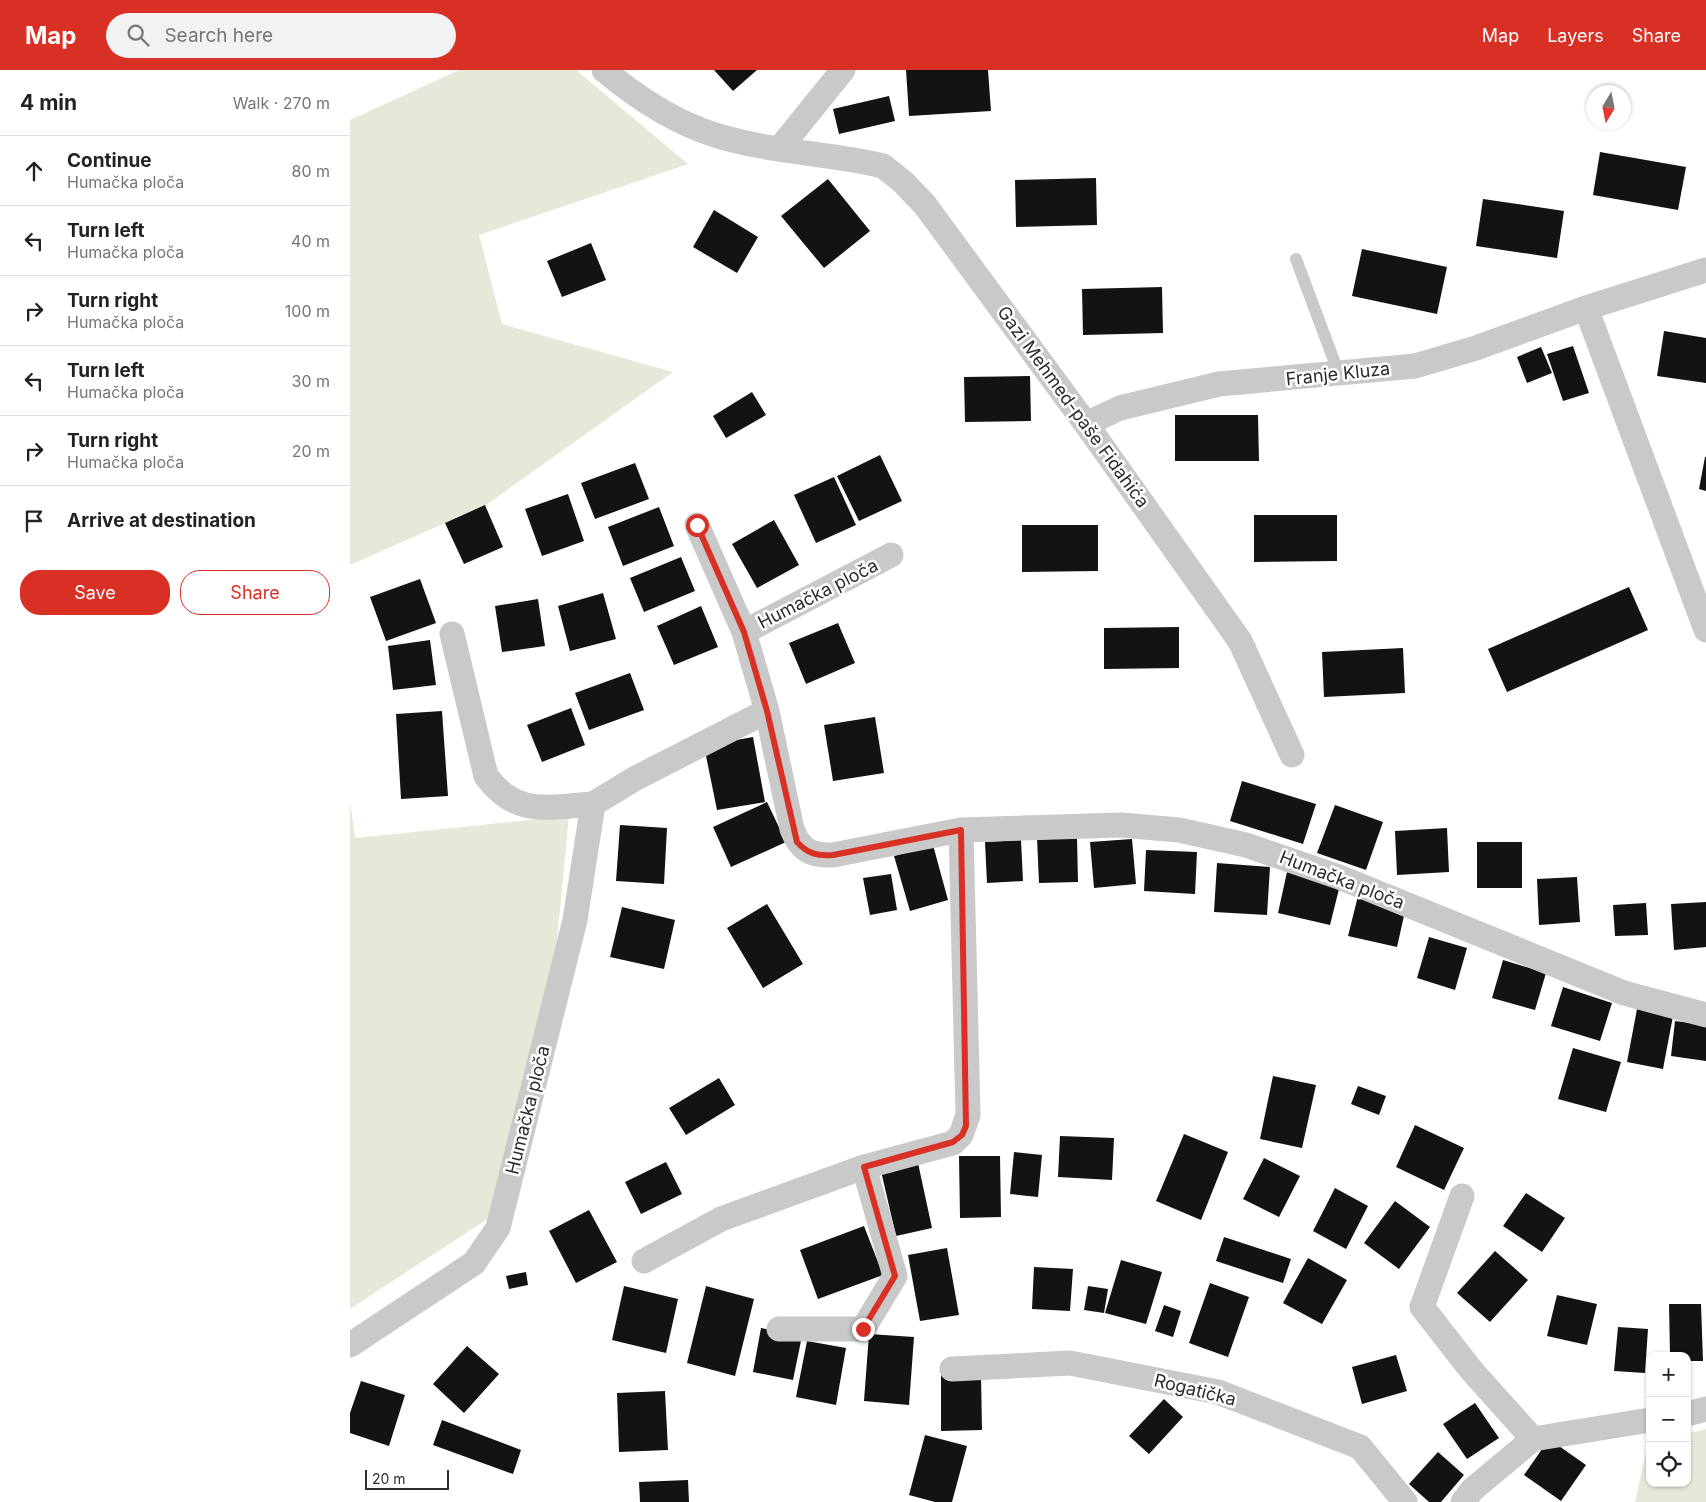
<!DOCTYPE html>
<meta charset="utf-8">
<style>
:root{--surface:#fff;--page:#f2f2f2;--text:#222;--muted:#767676;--line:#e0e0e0;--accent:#d93025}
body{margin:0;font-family:Inter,sans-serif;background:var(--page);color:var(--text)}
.controls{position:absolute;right:15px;bottom:15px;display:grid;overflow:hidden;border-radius:10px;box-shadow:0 1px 4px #0004}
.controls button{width:45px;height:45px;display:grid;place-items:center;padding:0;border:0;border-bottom:1px solid var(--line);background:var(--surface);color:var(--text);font:25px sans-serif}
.compass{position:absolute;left:1236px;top:15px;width:45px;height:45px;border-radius:50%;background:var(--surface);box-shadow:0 1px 4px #0004;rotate:190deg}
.scale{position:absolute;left:15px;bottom:12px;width:84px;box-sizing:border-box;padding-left:5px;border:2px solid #2c2c2c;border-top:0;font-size:14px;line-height:18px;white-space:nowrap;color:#2c2c2c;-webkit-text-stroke:4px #fff;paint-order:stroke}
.stop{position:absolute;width:15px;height:15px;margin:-11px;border:4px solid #d93025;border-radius:50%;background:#fff}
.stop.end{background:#d93025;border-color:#fff;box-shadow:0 1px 5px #0008}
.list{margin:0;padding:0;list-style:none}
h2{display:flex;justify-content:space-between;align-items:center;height:65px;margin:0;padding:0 20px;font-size:21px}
h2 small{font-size:16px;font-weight:400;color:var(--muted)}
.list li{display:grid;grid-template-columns:32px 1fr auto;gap:15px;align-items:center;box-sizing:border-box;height:70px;padding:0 20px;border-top:1px solid var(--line)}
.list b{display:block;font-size:19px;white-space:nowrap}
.list p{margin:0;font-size:16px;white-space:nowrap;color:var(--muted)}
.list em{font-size:16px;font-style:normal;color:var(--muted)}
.actions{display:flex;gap:10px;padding:15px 20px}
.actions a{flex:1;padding:11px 0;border:1px solid var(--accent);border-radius:20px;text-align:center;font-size:18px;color:var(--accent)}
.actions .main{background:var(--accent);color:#fff}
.icon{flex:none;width:28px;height:28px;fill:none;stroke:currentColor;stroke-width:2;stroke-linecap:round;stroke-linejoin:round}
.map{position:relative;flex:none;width:1356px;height:1432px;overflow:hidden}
header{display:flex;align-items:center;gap:30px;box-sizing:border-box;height:70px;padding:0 25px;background:var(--accent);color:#fff}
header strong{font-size:24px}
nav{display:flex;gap:28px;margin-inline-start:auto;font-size:18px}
.search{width:350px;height:45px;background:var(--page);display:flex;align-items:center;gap:12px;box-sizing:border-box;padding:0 18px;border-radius:28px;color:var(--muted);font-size:19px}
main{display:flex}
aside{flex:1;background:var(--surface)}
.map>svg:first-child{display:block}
.green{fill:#e6e9da}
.building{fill:#131313}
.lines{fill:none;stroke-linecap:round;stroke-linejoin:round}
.lane{stroke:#c9c9c9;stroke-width:12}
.street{stroke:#c9c9c9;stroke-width:25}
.route{stroke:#d93025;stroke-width:6}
.labels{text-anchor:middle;stroke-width:5;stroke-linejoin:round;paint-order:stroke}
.street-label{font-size:18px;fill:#2c2c2c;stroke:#fff}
</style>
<header>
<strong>Map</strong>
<div class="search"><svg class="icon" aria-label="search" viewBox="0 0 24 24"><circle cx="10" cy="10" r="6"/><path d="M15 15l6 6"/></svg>Search here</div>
<nav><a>Map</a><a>Layers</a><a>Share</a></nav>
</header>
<main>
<aside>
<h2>4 min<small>Walk · 270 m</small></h2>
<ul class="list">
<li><svg class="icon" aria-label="ahead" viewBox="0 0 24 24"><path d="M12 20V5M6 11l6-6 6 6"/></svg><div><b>Continue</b><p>Humačka ploča</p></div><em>80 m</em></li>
<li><svg class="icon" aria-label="left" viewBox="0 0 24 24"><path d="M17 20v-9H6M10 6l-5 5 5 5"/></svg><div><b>Turn left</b><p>Humačka ploča</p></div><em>40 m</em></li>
<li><svg class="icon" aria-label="right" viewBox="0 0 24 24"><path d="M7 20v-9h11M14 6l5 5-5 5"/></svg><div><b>Turn right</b><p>Humačka ploča</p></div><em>100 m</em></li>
<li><svg class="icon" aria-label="left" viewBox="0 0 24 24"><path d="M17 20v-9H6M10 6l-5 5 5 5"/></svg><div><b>Turn left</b><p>Humačka ploča</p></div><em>30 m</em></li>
<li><svg class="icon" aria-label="right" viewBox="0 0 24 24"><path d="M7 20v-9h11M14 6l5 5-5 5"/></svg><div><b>Turn right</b><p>Humačka ploča</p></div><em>20 m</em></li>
<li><svg class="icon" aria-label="arrive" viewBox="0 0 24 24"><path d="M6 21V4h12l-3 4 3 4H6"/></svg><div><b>Arrive at destination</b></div></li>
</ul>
<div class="actions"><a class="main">Save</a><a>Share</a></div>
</aside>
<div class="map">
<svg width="1356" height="1432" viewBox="0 0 1356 1432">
<rect width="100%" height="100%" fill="#fff"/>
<path class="green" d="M109 0H226L338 94 129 165 152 254 323 302 136 435 0 495V50Z
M0 731 5 768 219 746 203 910 145 1144 0 1239Z
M1356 1359V1432H1285L1298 1373 1300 1413H1337V1364Z"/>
<path class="building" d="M364 0H407L383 21Z
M556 0H638L641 41 559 46Z
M539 26 545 51 489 64 483 39Z
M1250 82 1336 97 1328 140 1243 125Z
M746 108 747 155 666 157 665 110Z
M478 109 520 161 474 198 431 146Z
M1133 129 1214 141 1207 188 1126 176Z
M364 140 408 167 387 203 343 177Z
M241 173 256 210 212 227 197 191Z
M1012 179 1097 197 1087 244 1002 226Z
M812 217 813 263 733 265 732 219Z
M1314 261 1356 268V313L1307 306Z
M1223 276 1239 323 1213 331 1197 284Z
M1191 277 1202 303 1177 313 1167 287Z
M680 306 681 351 615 352 614 307Z
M402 322 416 345 376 368 363 346Z
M825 345H908L909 391H825Z
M530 385 552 431 509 451 487 406Z
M1355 387H1356V421L1349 419Z
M285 393 299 429 245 449 231 413Z
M484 407 506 455 466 473 444 425Z
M218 424 234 471 192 486 175 439Z
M135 435 153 477 114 494 95 453Z
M309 437 324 476 273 496 258 457Z
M904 445H987V491L904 492Z
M424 450 449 495 407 518 382 474Z
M672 455H748V501L672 502Z
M331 487 345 521 294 542 280 508Z
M70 509 86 553 36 571 20 527Z
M1279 517 1298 560 1157 622 1138 579Z
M253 523 266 569 220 581 208 536Z
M188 529 195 576 152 582 145 536Z
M351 536 368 577 324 595 307 556Z
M488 553 505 593 456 614 439 573Z
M829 557V598L754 599V558Z
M80 570 86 615 43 620 38 576Z
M1053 578 1055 623 974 627 972 582Z
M280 603 294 640 239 660 225 623Z
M221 638 235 675 192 692 177 655Z
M92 641 98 726 51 729 46 644Z
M525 647 534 703 483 711 474 655Z
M403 667 415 732 367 740 354 676Z
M892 711 966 734 953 774 880 751Z
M417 732 436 772 381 797 363 757Z
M985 735 1033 752 1016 800 967 783Z
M270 755 317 758 314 814 266 811Z
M1097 758 1099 802 1047 805 1045 761Z
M727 767 728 812 689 813 687 768Z
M782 769 786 814 744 818 740 772Z
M671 770 673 811 637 813 635 772Z
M1127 772H1172V818H1127Z
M583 775 598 830 560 841 544 786Z
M796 780 847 782 845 824 794 821Z
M867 793 920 797 917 845 864 842Z
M937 802 990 815 980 855 928 843Z
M541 804 547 840 520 845 513 808Z
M1227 807 1230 852 1189 855 1187 809Z
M1008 826 1056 837 1047 877 998 866Z
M1356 832V877L1324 880 1321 834Z
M1296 833 1298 865 1265 866 1263 835Z
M417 834 453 894 413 918 377 858Z
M272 837 325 850 314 899 260 887Z
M1079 867 1117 878 1105 920 1067 908Z
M1153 890 1196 903 1185 940 1142 928Z
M1213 917 1262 933 1250 971 1201 956Z
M1287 939 1323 946 1313 999 1277 992Z
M1325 951 1356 955V991L1321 986Z
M1223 978 1271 992 1256 1042 1208 1029Z
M923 1006 966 1015 952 1078 910 1069Z
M369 1008 385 1035 336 1065 319 1038Z
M1008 1016 1036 1026 1029 1045 1001 1034Z
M1065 1055 1114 1078 1094 1120 1046 1097Z
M834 1064 878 1082 851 1150 806 1131Z
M710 1066 764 1068 762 1110 708 1107Z
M664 1082 692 1085 688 1127 660 1124Z
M609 1086H650L651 1147 610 1148Z
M914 1088 950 1106 929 1147 893 1129Z
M316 1092 332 1124 291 1144 275 1112Z
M568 1093 582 1158 546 1166 531 1101Z
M985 1118 1018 1136 996 1179 963 1161Z
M1176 1123 1215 1148 1192 1182 1153 1156Z
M1045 1131 1080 1157 1049 1199 1014 1173Z
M239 1140 267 1192 226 1213 199 1161Z
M514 1156 533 1205 468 1229 450 1180Z
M874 1167 941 1189 933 1213 866 1191Z
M597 1178 609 1245 570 1251 558 1185Z
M1145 1181 1178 1210 1140 1252 1107 1223Z
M958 1188 997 1210 972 1254 933 1233Z
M771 1190 812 1202 796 1254 755 1243Z
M684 1197 723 1199 720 1241 682 1239Z
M176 1202 178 1215 159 1219 156 1206Z
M860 1213 899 1227 878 1287 839 1273Z
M274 1216 328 1229 316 1283 262 1270Z
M356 1216 404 1229 385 1306 337 1293Z
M738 1216 758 1219 754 1243 734 1240Z
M1207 1225 1247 1234 1237 1275 1197 1266Z
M1319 1234H1351L1353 1291H1337V1286H1320Z
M814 1235 831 1241 823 1267 805 1261Z
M1268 1257 1298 1259 1295 1303 1264 1301Z
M411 1258 452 1266 443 1310 403 1302Z
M519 1264 564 1267 559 1335 514 1331Z
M457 1271 496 1278 486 1335 446 1327Z
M117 1276 149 1304 114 1343 83 1314Z
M1046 1285 1057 1321 1012 1334 1002 1297Z
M591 1305H631L632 1360 591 1361Z
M11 1311 55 1325 39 1376 0 1363V1343Z
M315 1321 318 1380 269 1382 267 1323Z
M814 1329 833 1347 799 1384 779 1366Z
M1125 1333 1149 1368 1117 1389 1093 1354Z
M92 1350 171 1380 163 1404 83 1375Z
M575 1365 617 1376 602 1432H585L559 1425Z
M1199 1369 1236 1395 1211 1431 1174 1405Z
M1088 1382 1114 1405 1091 1432H1079L1059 1414Z
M338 1410 339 1432H290L289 1412Z"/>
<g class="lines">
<path class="lane" d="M946 189 989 304"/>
<path class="street" d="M254 0C286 27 324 52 365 65 419 82 478 83 533 96L553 112 575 135 736 354 890 571 942 685
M430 78 493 0
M1236 238 1356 560
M736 354 770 338 869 314 1065 296 1126 278 1236 238 1356 200
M347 455 394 562 417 641 442 759C450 780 461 786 483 785L611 760 771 755 829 760 896 775 989 807 1274 923 1356 945
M394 562 541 485
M102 564 136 706C166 747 198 737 243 734
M1112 1126 1072 1237 1122 1301 1183 1369
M294 1191 371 1149 514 1097 603 1073 611 1065 618 1045 611 760
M429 1259H513L545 1206 514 1097
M0 1275 124 1193 148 1158 225 850 243 734 286 708 417 641
M602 1299 720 1293 868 1322 1010 1377 1055 1432
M1337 1344 1356 1339
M1113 1432 1122 1420 1183 1369 1300 1350"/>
</g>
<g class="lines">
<path class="route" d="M347 455 394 562 417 641 447 772C458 784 467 786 483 785L611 760 616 1056 612 1065 603 1072 514 1097 545 1206 513 1259"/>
</g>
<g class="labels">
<g class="street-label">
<text transform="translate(988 304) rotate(-6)" y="6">Franje Kluza</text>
<text transform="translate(723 337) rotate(54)" y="6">Gazi Mehmed-paše Fidahića</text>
<text transform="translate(468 524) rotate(-27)" y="6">Humačka ploča</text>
<text transform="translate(992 810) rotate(21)" y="6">Humačka ploča</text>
<text transform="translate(178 1040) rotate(-76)" y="6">Humačka ploča</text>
<text transform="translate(845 1320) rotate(14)" y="6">Rogatička</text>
</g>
</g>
</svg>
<div class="controls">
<button>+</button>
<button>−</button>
<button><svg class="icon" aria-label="locate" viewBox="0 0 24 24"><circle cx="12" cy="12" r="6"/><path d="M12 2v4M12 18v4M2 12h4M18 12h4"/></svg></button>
</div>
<svg class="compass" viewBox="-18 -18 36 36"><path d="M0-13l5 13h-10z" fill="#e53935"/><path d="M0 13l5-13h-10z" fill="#767676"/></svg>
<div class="scale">20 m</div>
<div class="stop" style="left:347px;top:455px"></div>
<div class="stop end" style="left:513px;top:1259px"></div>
</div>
</main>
